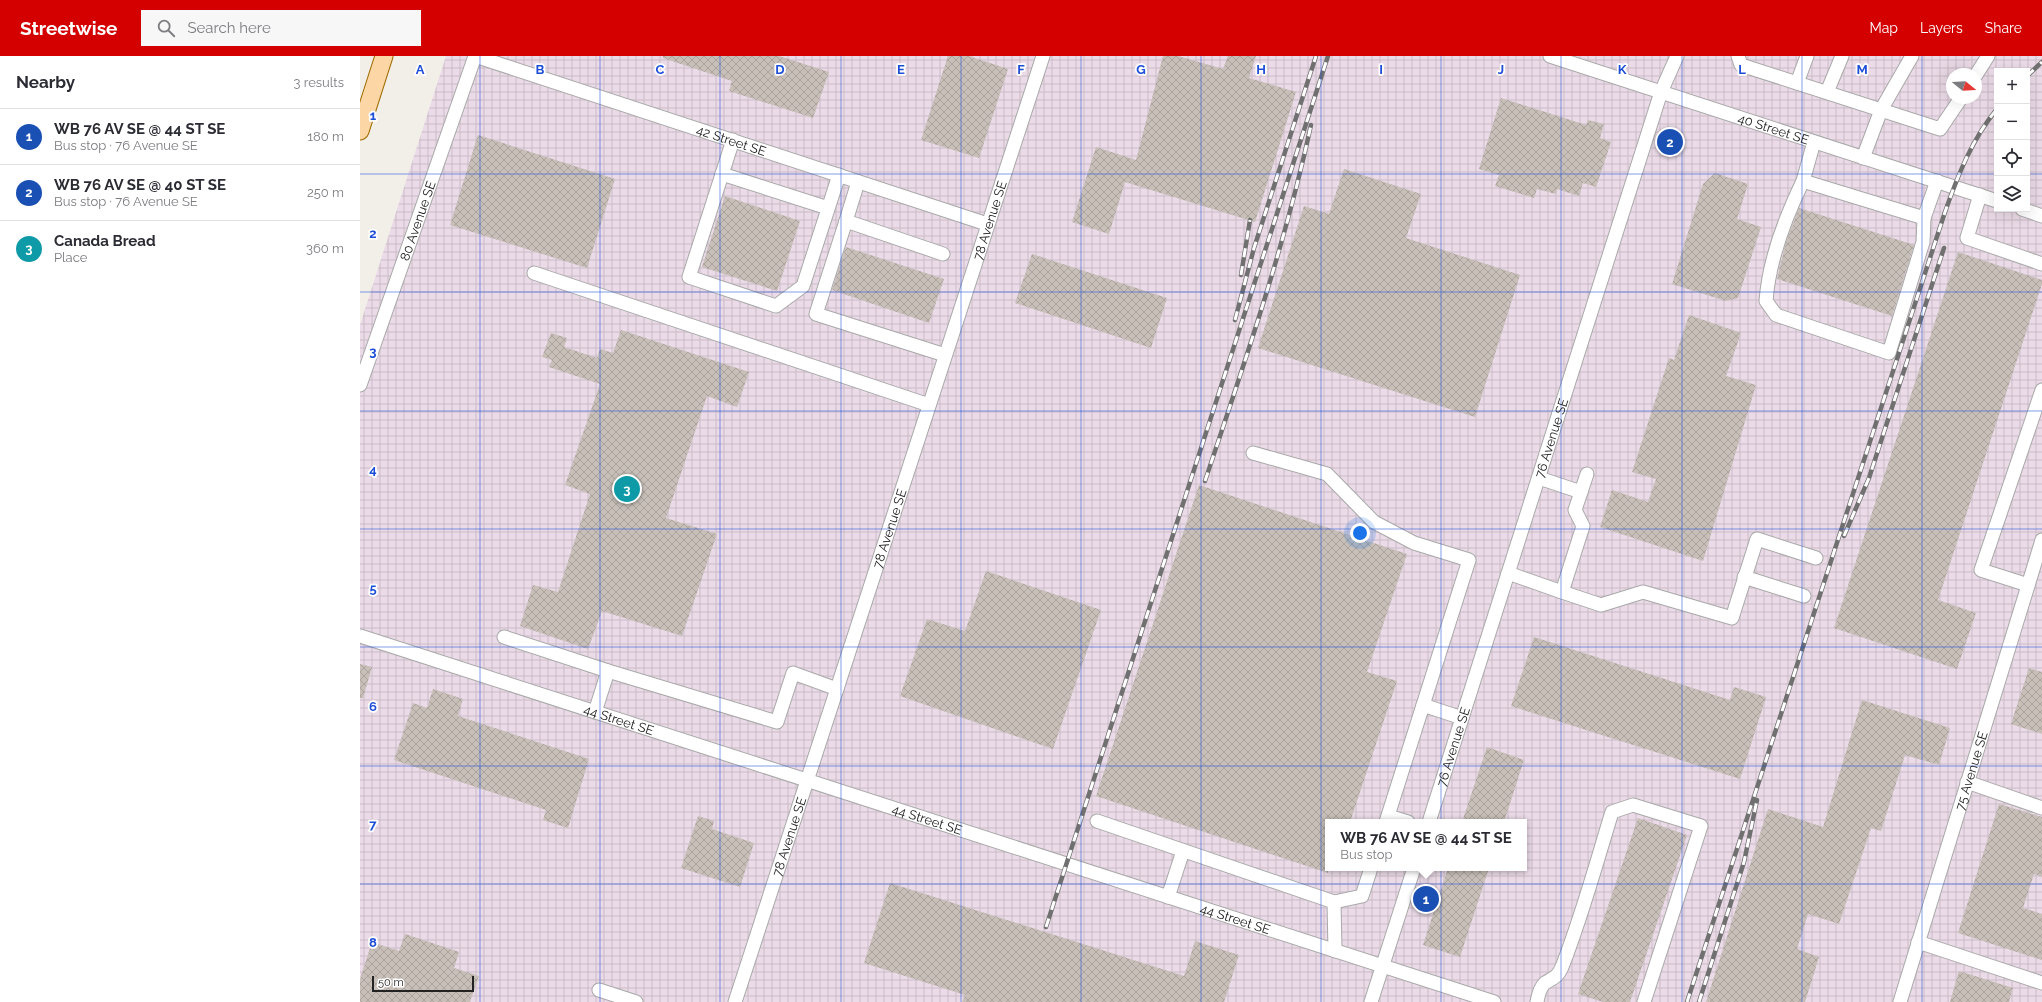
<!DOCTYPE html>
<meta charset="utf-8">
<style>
:root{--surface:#fff;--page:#f7f7f7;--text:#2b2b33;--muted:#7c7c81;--line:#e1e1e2;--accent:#d40000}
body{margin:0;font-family:Raleway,sans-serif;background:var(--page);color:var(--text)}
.controls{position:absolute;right:12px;top:12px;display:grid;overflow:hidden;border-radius:0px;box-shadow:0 4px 16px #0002}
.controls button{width:36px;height:36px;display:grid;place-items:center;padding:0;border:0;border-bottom:1px solid var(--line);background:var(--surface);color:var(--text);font:20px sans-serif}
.compass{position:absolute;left:1586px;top:12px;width:36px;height:36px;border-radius:50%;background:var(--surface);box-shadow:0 4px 16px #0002;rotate:108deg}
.scale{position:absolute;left:12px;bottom:10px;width:102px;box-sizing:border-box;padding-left:4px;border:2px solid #222;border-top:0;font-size:11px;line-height:14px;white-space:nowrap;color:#222;-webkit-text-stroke:3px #fff;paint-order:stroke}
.you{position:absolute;left:1000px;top:477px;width:14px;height:14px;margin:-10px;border:3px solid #fff;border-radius:50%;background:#1a73e8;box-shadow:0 0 0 6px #1a73e833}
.badge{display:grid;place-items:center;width:26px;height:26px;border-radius:50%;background:var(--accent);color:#fff;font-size:13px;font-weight:700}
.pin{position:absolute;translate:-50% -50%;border:2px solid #fff;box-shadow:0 1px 4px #0006}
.popup{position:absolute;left:965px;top:763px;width:202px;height:52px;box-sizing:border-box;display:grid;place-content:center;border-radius:0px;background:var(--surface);filter:drop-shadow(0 1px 3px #0005);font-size:13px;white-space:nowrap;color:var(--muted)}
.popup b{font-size:15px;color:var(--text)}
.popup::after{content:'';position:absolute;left:50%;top:100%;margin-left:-8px;border:8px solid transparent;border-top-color:var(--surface)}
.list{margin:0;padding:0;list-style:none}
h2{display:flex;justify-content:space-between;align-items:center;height:52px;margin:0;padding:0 16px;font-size:17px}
h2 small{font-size:13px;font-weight:400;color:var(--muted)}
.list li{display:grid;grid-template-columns:26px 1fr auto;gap:12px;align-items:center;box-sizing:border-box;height:56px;padding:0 16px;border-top:1px solid var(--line)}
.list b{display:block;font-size:15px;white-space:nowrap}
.list p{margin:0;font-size:13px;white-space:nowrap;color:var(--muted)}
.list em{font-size:13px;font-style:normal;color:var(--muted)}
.icon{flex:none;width:22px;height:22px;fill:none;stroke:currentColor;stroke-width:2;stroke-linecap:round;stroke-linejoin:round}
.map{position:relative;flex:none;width:1682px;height:946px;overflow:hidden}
header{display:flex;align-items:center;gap:24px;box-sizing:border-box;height:56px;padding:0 20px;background:var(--accent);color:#fff}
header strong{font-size:19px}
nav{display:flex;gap:22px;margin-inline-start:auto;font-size:14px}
.search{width:280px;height:36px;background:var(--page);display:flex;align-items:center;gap:10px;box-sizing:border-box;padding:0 14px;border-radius:0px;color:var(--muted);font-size:15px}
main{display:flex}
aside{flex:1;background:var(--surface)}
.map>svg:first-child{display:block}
.industrial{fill:url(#industrial-grid);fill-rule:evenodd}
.building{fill:url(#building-cross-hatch)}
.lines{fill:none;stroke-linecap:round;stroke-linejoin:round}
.minor-casing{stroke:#a9a9a9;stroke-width:15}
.major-casing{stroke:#a06b00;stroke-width:19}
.minor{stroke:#fff;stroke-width:13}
.major{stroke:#fcd6a4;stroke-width:17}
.rail-casing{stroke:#707070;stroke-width:4.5}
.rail{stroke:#fff;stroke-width:3;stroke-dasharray:9;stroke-linecap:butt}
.grid{fill:none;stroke:#1d4ed8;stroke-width:1;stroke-opacity:0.55}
.labels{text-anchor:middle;stroke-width:3.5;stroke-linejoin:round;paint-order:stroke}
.street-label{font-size:13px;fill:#222;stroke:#fff}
.grid-label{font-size:13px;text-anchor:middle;font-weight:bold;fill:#1d4ed8;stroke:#fff;stroke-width:3.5;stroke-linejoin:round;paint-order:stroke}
</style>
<header>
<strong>Streetwise</strong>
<div class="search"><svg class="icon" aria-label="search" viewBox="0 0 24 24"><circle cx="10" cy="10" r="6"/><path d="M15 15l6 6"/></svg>Search here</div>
<nav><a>Map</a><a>Layers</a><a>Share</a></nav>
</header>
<main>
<aside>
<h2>Nearby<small>3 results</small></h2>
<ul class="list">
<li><span class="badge" style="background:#1a4fb4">1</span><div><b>WB 76 AV SE @ 44 ST SE</b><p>Bus stop · 76 Avenue SE</p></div><em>180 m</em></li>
<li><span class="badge" style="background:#1a4fb4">2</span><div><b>WB 76 AV SE @ 40 ST SE</b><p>Bus stop · 76 Avenue SE</p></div><em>250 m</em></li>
<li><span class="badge" style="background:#0f9aa8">3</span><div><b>Canada Bread</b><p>Place</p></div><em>360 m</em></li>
</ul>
</aside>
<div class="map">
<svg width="1682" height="946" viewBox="0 0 1682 946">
<defs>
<pattern id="industrial-grid" width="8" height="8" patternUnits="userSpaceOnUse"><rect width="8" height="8" fill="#ebdbe8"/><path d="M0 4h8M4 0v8" fill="none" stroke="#c9bcc7"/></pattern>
<pattern id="building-cross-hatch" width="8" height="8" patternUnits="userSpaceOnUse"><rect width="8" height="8" fill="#c7bfb8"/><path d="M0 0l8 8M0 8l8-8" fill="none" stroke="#aba49e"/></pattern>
</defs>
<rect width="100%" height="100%" fill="#f2efe9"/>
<path class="industrial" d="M86 0H1682V946H0V269ZM1637 15H1667V153H1637ZM1592 18H1616V42H1592ZM968 766H1164V812H968Z"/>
<path class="building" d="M303 0H419L469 16 453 62 369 35 372 25 303 2Z
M588 0H609L648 13 619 102 561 84Z
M803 0H818L863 13 868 0H896L889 22 936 36 895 166 765 126 749 178 712 166 736 91 776 104Z
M1141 42 1226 69 1228 64 1244 68 1240 82 1251 86 1236 131 1223 127 1219 140 1197 133 1196 138 1177 133 1174 142 1135 130 1139 119 1119 113Z
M118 79 255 123 227 212 90 169Z
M984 113 1061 138 1046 182 1160 219 1115 361 898 292 944 150 969 158Z
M1355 117 1388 128 1377 163 1401 171 1378 242 1366 245 1312 228 1343 128Z
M365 140 440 165 417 235 342 211Z
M1439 152 1554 189 1532 260 1417 223 1426 186Z
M486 191 584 223 569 267 472 234Z
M1598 196 1682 224V228L1578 544 1616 557 1597 613 1474 572Z
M672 198 807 242 791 292 655 247Z
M1329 259 1381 277 1366 320 1396 329 1343 505 1240 471 1252 434 1288 446 1296 423 1272 416 1309 302 1314 304Z
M261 274 389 316 377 351 347 340 306 462 357 478 322 580 242 555 228 593 160 570 173 529 198 536 230 438 205 429 240 328 189 311 192 304 182 301 191 277 207 282 204 291 237 302 240 293 253 297Z
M839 429 1047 498 1007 616 1037 625 990 766H968V817L736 740Z
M626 515 741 554 693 693 540 640 567 563 605 575Z
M1174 581 1370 644 1374 631 1406 641 1380 723 1151 650Z
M0 608 12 611 3 642H0Z
M1669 612 1682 616V678L1651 668Z
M73 633 103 643 98 660 229 703 208 772 183 764 186 754 34 704 53 647 67 652Z
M1502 644 1590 672 1579 709 1545 699 1521 775 1511 772 1479 868 1448 858 1437 893 1459 901 1445 946H1346L1408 753 1463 771Z
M1127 691 1164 704 1144 766H1102Z
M1639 748 1682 761V821L1674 818 1663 852 1682 858V904L1598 877Z
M338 760 354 765 352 773 394 787 380 831 321 812Z
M1278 762 1327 779 1270 946H1243L1218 938Z
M1088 812H1129L1100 901 1063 889Z
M530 827 824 920 835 885 879 899 864 946H602L605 939 504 907Z
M45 878 99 896 94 912 119 920 110 946H0V923L12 886 39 895Z
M1599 915 1653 932 1649 946H1590Z"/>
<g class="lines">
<g class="minor-casing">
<g id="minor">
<path id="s1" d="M115 0 627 168"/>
<path id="s2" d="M1190 0 1637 145"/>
<path d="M1378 0 1381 9 1580 73 1601 42"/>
<path d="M1616 19 1628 0"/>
<path d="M1437 27 1447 0"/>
<path d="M1467 36 1482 0"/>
<path d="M373 84 329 221 416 250 443 230 479 119"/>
<path d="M1454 86 1443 125 1564 162 1577 125"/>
<path d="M1503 102 1521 54 1552 0"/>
<path d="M362 118 468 152"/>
<path d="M1443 125C1425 162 1409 204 1406 245L1416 259 1529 297 1563 186 1564 162"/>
<path d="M498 126 486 165 583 198"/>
<path d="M1620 139 1607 182 1682 208"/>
<path d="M1662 153 1682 160"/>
<path d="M486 165 456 258 585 299"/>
<path d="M174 217 569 349"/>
<path id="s3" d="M0 329 115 0"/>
<path d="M893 397 967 418 1014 466 1054 487 1109 504 1026 766"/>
<path d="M1179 422 1221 436 1227 418"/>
<path d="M1148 517 1202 536 1223 470 1215 454 1221 436"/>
<path d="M1384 521 1444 540"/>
<path d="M1668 529 1621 514 1682 334"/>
<path d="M1202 536 1241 549 1283 536 1372 562 1397 483 1456 502"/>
<path id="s4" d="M0 580 1134 946"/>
<path d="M144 581 248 615 235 656"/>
<path d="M248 615 417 666 433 617 477 633"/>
<path d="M1063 649 1102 662"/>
<path d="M1607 726 1682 752"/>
<path d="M1028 760 1048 766"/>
<path d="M737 765 974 846 975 895"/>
<path id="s5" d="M1069 766 1301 36 1317 0"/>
<path d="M808 841 823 795"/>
<path d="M974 846 1002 840 1011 812"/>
<path d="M1558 886 1682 927"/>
<path d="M239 934 276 946"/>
<path id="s6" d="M375 946 683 0"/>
<path d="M1011 946 1054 812"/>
<path d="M1177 946C1178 940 1180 931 1185 927 1194 921 1197 922 1202 911 1222 860 1236 808 1252 756L1273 749 1341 770 1284 946"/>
<path id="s7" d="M1540 946 1682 484"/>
</g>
</g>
<g class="major-casing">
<path id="major" d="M0 75 24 0"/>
</g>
<use href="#minor" class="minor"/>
<use href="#major" class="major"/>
<g class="rail-casing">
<path id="rail" d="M1667 20 1682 6
M881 219 890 164
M875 264 894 192 956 0
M845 425C884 308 925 190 951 69
M1484 480 1509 422 1584 192
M686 871 968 0
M1327 946 1585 156C1598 119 1612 83 1637 53
M1339 946 1384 806 1397 744"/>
</g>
<use href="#rail" class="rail"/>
</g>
<path class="grid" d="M120 0V946M240 0V946M360 0V946M481 0V946M601 0V946M721 0V946M841 0V946M961 0V946M1081 0V946M1201 0V946M1322 0V946M1442 0V946M1562 0V946M0 118H1637M1667 118H1682M0 236H1682M0 355H1682M0 473H1682M0 591H1682M0 710H1682M0 828H1682"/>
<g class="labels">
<g class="street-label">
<text dy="5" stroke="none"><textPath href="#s2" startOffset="235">40 Street SE</textPath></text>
<text dy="5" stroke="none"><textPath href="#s1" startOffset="270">42 Street SE</textPath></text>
<text dy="5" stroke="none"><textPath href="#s3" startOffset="174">80 Avenue SE</textPath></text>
<text dy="5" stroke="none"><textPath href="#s6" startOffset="822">78 Avenue SE</textPath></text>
<text dy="5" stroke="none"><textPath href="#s5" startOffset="403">76 Avenue SE</textPath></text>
<text dy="5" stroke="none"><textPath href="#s6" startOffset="498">78 Avenue SE</textPath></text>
<text dy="5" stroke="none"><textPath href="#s4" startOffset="272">44 Street SE</textPath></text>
<text dy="5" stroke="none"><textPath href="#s5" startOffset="79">76 Avenue SE</textPath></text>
<text dy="5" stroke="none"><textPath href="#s7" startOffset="242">75 Avenue SE</textPath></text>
<text dy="5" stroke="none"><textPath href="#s4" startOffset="596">44 Street SE</textPath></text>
<text dy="5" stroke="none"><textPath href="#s6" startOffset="174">78 Avenue SE</textPath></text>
<text dy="5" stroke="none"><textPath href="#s4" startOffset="920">44 Street SE</textPath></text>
</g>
</g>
<g class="grid-label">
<text x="60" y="18">A</text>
<text x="180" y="18">B</text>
<text x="300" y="18">C</text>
<text x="420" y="18">D</text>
<text x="541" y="18">E</text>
<text x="661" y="18">F</text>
<text x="781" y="18">G</text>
<text x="901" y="18">H</text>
<text x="1021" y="18">I</text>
<text x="1141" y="18">J</text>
<text x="1262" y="18">K</text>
<text x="1382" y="18">L</text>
<text x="1502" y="18">M</text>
<text x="13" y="64">1</text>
<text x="13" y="182">2</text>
<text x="13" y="300">3</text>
<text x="13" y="418">4</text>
<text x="13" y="537">5</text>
<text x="13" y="655">6</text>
<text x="13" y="773">7</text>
<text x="13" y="891">8</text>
</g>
</svg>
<div class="controls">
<button>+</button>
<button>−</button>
<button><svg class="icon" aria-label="locate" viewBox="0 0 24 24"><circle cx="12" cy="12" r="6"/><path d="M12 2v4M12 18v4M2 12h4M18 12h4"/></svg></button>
<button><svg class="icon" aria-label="layers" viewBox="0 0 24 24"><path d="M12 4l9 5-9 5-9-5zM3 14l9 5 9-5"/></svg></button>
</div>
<svg class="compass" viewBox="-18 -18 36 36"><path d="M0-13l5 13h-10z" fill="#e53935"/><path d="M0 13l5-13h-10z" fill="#7c7c81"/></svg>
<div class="scale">50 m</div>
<div class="you"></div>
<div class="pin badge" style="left:1066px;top:843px;background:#1a4fb4">1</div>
<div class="popup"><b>WB 76 AV SE @ 44 ST SE</b>Bus stop</div>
<div class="pin badge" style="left:1310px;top:86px;background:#1a4fb4">2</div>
<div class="pin badge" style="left:267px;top:433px;background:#0f9aa8">3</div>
</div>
</main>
